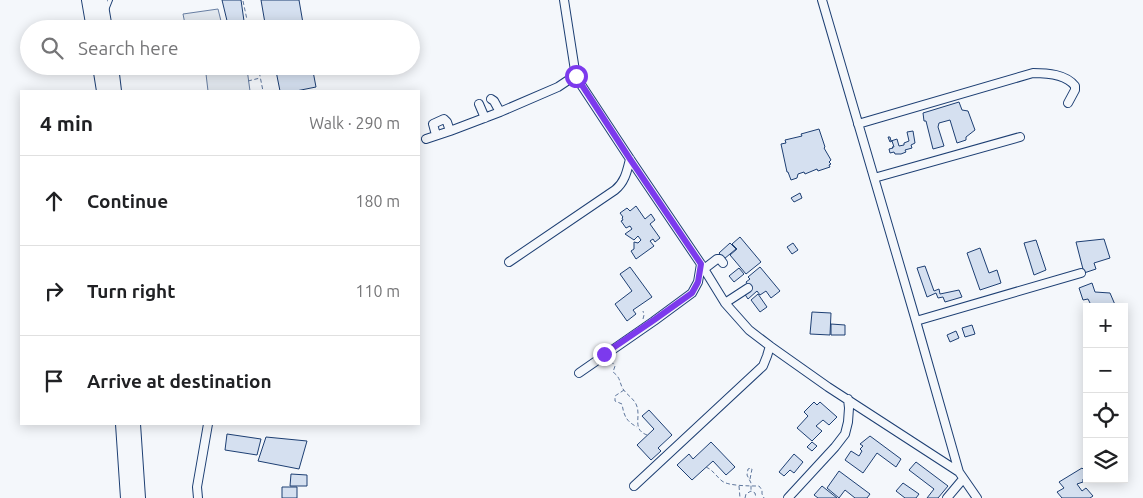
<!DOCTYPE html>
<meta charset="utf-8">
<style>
:root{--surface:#fff;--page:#f6f6f6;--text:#202124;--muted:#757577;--line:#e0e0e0}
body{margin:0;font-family:Ubuntu,sans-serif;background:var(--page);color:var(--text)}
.controls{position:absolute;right:15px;bottom:15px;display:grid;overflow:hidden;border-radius:0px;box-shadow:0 2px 12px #0003}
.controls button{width:45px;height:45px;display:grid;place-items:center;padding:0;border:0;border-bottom:1px solid var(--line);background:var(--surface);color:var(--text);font:25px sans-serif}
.stop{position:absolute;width:15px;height:15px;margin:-11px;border:4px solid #7c3aed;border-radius:50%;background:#fff}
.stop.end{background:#7c3aed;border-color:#fff;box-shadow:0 1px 5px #0008}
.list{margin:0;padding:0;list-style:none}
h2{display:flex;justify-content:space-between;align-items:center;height:65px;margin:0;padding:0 20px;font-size:21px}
h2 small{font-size:16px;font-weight:400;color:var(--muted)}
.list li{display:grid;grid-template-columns:32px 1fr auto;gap:15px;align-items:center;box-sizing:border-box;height:90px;padding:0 20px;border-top:1px solid var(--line)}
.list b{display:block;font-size:19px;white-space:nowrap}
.list em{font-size:16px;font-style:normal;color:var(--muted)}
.icon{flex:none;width:28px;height:28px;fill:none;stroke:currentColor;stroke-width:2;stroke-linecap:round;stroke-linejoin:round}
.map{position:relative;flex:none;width:1143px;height:498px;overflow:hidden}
.search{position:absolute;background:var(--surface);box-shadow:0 2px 12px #0003;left:20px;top:20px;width:400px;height:55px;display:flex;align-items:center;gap:12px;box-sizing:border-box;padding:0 18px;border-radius:28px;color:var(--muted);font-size:19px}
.panel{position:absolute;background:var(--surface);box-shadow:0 2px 12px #0003;left:20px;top:90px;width:400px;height:335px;border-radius:0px}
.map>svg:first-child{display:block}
.green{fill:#e3e9f0;stroke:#687fa3}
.building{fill:#d5e0f0;stroke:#1d3f73}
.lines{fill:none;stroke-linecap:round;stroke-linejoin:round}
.lane-casing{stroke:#1d3f73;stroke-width:6}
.street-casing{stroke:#1d3f73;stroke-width:10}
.highway-casing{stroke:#1d3f73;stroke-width:16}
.path{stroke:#5e769c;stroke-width:1;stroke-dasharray:4 2.5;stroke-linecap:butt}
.lane{stroke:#f4f7fb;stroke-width:4}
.street{stroke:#f4f7fb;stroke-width:8}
.highway{stroke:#f4f7fb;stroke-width:14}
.route{stroke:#7c3aed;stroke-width:6}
</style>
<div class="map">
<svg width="1143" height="498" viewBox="0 0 1143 498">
<rect width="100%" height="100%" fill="#f4f7fb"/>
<path class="green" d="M218 9 223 29H186L183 14Z
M192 66H231V68L193 72Z
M247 69 250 91H208L206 74Z"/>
<path class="building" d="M222 0H241L245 28 229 29Z
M261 0H299L304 29H266Z
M275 66H312L316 87 296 91H280Z
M959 102 962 110 968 111 975 130 966 137V140L957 143 950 120 939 123 938 127 944 146 933 149 926 121H924L923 113Z
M819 129 825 147 824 148 831 160 829 162 831 164 829 165 830 167 818 171 817 169 805 174 804 172 798 174 797 178 791 180 788 172H787L781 144 786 143 785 140 802 136 801 134Z
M913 131 915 143 911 145 912 148 905 150 906 152 901 154H895L894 152 890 153 889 149 893 148 892 147H894L892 141 890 142 888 137H890L891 141 897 139 899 146 904 145V143L909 141 907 132Z
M800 193 802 198 794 202 791 198Z
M636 206 645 219 651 214 655 220 650 224 660 238 655 242 653 239 650 241 654 246 636 259 631 251 634 249V242L638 243 641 240 638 236 634 240 625 234 632 229 630 226 626 228 621 221 623 220 622 218 623 217 620 213 627 208 630 211Z
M740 237 761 262 746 274 730 255 737 249 732 244Z
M1104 239 1110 258 1094 263 1096 269 1084 273 1076 242Z
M1036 240 1046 270 1034 275 1024 243Z
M730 243 736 249 724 259 719 253Z
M793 243 798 250 792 254 787 247Z
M980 248 989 273 997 270 1001 283 980 290 967 253Z
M925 266 934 291 939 289 940 294 959 290 962 297 945 302 943 297 938 298 936 293 927 297 917 268Z
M630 267 652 297 633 310 636 314 627 321 615 304 632 291 620 274Z
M760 267 780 291 771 298 766 291 760 295 757 291 748 299 744 293 750 288 746 282 750 279 748 277Z
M739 268 744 274 734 282 729 276Z
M1092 283 1095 292 1110 293 1116 307H1108L1107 305 1101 307H1092L1088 299 1083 300 1079 288Z
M758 294 767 307 760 312 751 300Z
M812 312 831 313 830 335 810 334Z
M831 324 845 325V335H831Z
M972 325 975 334 965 337 962 328Z
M956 331 959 338 950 342 947 335Z
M814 402 817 405 820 402 837 417 829 425 823 420 816 426 822 431 812 441 797 428 808 416 804 412Z
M649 410 672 435 658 448 661 451 651 460 637 445 654 429 642 416Z
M227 434 261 439 257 455 225 450Z
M870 436 901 459 896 467 877 453 863 473 845 460 851 451 859 456 862 451 860 449 863 446 860 444Z
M266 437 307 441 299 469 258 461Z
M711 442 735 467 726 475 713 461 692 480 677 465 689 454 693 459Z
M812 442 817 446 812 451 807 447Z
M794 454 803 462 794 473 790 470 784 476 779 472Z
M916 462 948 486 938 498H927L934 489 909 470Z
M1082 468 1087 473V476L1083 479V482L1077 484 1082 491 1086 488 1093 496 1090 498H1062L1057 492 1064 488 1059 482Z
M839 471 870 494 867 498H855L845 490 839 498 827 488Z
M291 474 307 475V486H290Z
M903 483 919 494 916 498H905L896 491Z
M822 486 837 498H818L814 495Z
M282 487H297V498H282Z"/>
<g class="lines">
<g class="lane-casing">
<path id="lane" d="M106 10 110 0"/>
</g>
<g class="street-casing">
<path id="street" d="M564 0 576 77 630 159 701 264 725 303 749 330 770 346 828 387 959 472
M822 0 916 321 959 472 977 498
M491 99 494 101 500 112
M479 104 485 118
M858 124 1033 73C1047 73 1066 74 1075 86V90L1068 103
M436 135 433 124 444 119 447 122 450 131
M426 139 450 131 500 112 558 87 570 79 576 77
M874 178 1020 137
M509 262 615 190C625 182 627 171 630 159
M704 269 717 259H720L723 263
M725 303 748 288
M916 321 1081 273
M579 373 654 321 692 293 698 282 701 264
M634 486 763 366 767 356 770 346
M198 498 197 487 208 424
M788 498 835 447 845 434 848 422 849 408 848 399
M947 498 963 479"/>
</g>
<g class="highway-casing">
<path id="highway" d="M89 0 94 29
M100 0 105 29
M100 66 104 91
M111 66 114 91
M123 424 128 498
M133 424 138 498"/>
</g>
<path class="path" d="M243 1 249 29
M258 66 263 91
M248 81 260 78
M643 319 644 315 643 311
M611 361 615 366 613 372C621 378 619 382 623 389 627 395 633 398 636 404 642 416 631 429 647 435
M624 390 615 396V401L622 404C624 416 626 421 637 427
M706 467C713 470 716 476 722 481 728 486 750 486 759 486L762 490V494L764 498
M750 479 752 469 751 468 748 469 747 475 751 483V491
M739 486 740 498
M745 498 746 494 751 491 755 493 756 498"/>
<use href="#lane" class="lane"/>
<use href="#street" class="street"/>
<use href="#highway" class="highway"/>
</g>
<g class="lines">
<path class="route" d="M576 76 630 159 701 264 698 282 692 293 654 320 604 354"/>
</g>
</svg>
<div class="controls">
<button>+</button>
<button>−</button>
<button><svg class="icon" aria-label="locate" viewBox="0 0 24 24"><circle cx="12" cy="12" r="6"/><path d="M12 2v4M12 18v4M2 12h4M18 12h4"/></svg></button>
<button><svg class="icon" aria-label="layers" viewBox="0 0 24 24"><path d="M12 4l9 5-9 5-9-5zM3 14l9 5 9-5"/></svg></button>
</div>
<div class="stop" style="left:576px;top:76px"></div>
<div class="stop end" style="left:604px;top:354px"></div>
<div class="search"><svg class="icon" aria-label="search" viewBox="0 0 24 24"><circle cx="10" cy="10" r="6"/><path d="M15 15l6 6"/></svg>Search here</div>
<section class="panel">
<h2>4 min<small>Walk · 290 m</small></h2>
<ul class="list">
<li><svg class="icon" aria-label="ahead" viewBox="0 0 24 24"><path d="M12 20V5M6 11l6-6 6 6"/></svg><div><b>Continue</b></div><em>180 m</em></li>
<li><svg class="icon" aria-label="right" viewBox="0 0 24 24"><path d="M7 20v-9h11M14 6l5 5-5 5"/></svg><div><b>Turn right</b></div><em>110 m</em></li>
<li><svg class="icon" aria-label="arrive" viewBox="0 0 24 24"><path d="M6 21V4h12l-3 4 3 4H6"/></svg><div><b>Arrive at destination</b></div></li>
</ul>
</section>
</div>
